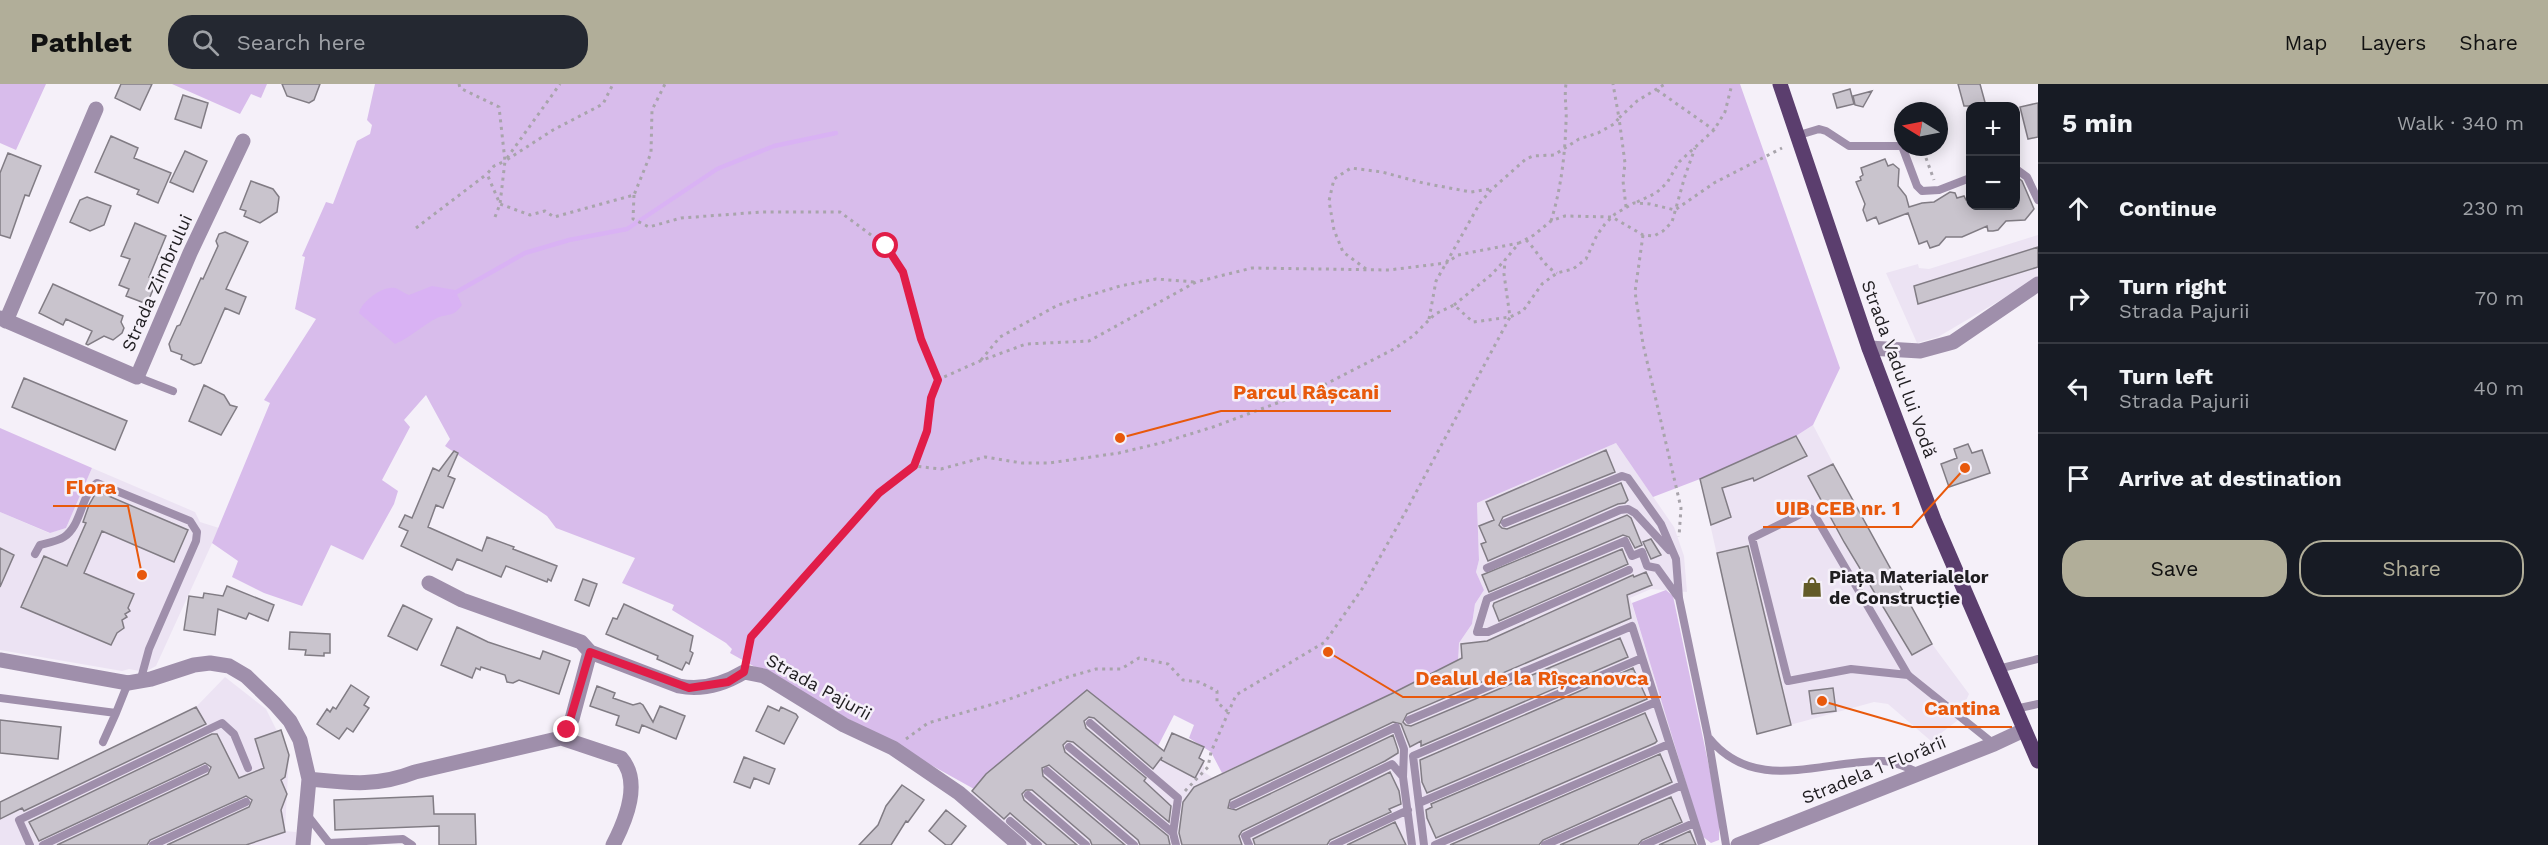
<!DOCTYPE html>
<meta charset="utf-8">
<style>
:root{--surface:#171b24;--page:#242831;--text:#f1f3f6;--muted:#9ea1a6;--line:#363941;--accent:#b1ae99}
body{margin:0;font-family:"Work Sans",sans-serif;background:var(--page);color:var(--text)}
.controls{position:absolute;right:18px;top:18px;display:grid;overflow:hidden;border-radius:12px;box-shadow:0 3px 15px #0003}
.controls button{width:54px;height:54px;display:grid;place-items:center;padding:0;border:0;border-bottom:2px solid var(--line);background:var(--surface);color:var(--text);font:30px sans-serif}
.compass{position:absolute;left:1894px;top:18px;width:54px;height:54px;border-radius:50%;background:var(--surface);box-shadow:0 3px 15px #0003;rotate:280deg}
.stop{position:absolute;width:18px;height:18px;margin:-14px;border:4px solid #e11d48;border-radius:50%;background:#fff}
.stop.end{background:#e11d48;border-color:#fff;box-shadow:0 2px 6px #0008}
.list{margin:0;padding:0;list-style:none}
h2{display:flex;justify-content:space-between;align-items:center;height:78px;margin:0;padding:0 24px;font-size:26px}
h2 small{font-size:20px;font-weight:400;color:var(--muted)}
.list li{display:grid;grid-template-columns:39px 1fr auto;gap:18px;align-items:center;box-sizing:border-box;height:90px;padding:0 24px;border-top:2px solid var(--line)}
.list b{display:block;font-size:22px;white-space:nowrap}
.list p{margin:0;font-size:20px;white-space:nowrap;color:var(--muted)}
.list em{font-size:20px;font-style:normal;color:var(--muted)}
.actions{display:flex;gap:12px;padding:18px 24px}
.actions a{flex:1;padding:14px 0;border:2px solid var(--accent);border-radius:24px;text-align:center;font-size:21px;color:var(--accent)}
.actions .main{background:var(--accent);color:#111}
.icon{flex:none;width:33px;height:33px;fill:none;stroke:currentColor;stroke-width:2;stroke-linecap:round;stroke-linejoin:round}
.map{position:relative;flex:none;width:2038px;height:761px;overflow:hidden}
header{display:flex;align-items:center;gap:36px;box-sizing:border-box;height:84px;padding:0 30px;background:var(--accent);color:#111}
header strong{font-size:28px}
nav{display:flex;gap:33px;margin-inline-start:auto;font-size:21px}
.search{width:420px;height:54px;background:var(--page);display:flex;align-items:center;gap:15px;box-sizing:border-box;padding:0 21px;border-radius:24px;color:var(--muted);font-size:22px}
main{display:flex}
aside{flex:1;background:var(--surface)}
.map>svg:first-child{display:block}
.built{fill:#ece3f3}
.green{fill:#d8bceb}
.water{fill:#d9b2f4}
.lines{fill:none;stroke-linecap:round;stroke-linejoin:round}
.stream{stroke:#d9b2f4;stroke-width:4.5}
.building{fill:#c9c4cd;stroke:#817c84;stroke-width:1.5}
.path{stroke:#a8a4ab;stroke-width:3;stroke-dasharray:3 4.5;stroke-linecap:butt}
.lane{stroke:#9f8fab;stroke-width:8}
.street{stroke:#9f8fab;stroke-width:15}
.primary{stroke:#5b3e6e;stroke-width:15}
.route{stroke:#e11d48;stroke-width:8}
.labels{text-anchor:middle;stroke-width:5;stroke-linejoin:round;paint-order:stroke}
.street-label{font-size:18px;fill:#1f1d20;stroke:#f5f0f9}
.poi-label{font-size:18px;font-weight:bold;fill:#1f1d20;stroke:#f5f0f9;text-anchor:start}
.leader{fill:none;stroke:#e8590c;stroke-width:2}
.callout-dot{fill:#e8590c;stroke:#f5f0f9;stroke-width:2}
.callout-label{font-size:20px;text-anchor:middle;font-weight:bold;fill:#e8590c;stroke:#f5f0f9;stroke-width:5;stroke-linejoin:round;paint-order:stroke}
</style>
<header>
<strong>Pathlet</strong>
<div class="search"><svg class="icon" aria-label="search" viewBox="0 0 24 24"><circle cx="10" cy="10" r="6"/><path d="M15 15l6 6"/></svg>Search here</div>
<nav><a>Map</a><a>Layers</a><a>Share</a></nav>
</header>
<main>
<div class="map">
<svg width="2038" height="761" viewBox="0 0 2038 761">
<rect width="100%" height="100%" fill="#f5f0f9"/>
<path class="built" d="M2038 151V194L1938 253 1917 259 1886 189 1918 180 1919 184 1929 185Z
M1813 341 1867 444 1932 560 1969 610 1965 619 1971 626 1931 657 1888 620 1874 618 1757 650 1700 395 1796 352Z
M1616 359 1674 443 1684 472 1687 508 1651 505 1630 514 1706 761H1027L969 711 986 690 1087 606 1164 666 1172 649 1204 663 1199 674 1204 677V688L1225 702 1226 698 1222 689 1391 610 1459 559 1472 540 1475 520 1484 506 1476 488 1479 476 1477 419Z
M92 384 195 428 200 438 219 444 156 582 145 588 129 585 122 587 0 566V428L49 449 66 444Z
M225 593 266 625 289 671 285 747 296 748V761H0V718L196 623Z"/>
<path class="green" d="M0 0H46L16 66 0 59Z
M172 0H267L261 14 251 10 240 30Z
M375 0H1740L1840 284 1813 341 1796 352 1700 395 1653 413 1616 359 1477 419 1479 476 1476 488 1484 506 1475 520 1472 540 1459 559 1458 576 1391 610 1222 689 1211 668 1189 654 1194 641 1174 631 1158 662 1087 606 974 705 730 569 732 565 726 559 672 526 674 521 622 499 635 474 556 444 547 432 445 362 450 355 426 311 404 336 410 343 382 396 398 407 394 420 363 476 331 461 302 522 264 509 232 493 238 477 212 459 270 319 264 316 316 235 295 225 305 173 302 172 326 118 333 120 357 57 370 50 372 41 367 36Z
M0 344 92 384 66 444 50 449 0 428Z
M1666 506 1673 512 1719 730V756L1711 759 1702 752 1632 519Z"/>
<path class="water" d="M432 202 455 206 462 221C453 234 448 229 437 234 423 241 411 253 395 260L359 229C361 218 383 201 395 204 399 205 404 209 409 211Z"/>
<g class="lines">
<path class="stream" d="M453 210 525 169 569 156 627 145 717 85 774 62 836 49"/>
</g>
<path class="building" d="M121 0H152L140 26 115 14Z
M282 0H320L314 16 309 19 287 12Z
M1958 0H1980L1986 22H1964Z
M1850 5 1854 20 1837 24 1833 10Z
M1872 7 1863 23 1855 21 1853 12Z
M183 11 208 19 201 44 175 35Z
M2038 19V53L2028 55 2020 23Z
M111 52 138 64 134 74 171 89 158 119 137 110 139 106 95 88Z
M185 67 207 77 193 108 170 98Z
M8 69 41 82 29 112 25 111 10 154 0 151V89Z
M1885 75 1888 82 1893 80 1899 85 1898 102 1906 112 1909 123 1922 119 1934 118 1950 108 1955 109 1957 114 1964 112 1966 116 1971 115V122H2016V92L2022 97 2034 125 2025 136 2006 137 1998 146 1993 147H1988L1987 142 1962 153H1946L1939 161 1930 164 1927 157 1919 160 1908 129 1879 140 1876 133 1867 137 1863 126 1865 120 1856 98 1861 96 1860 93 1863 91 1861 84Z
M251 97 273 105 279 113 277 128 260 139 244 132 246 127 240 125Z
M87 113 111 122 104 141 90 147 70 138 80 116Z
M135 139 166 152 149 193 157 196 147 220 126 212 129 205 119 201 130 175 121 172Z
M225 148 248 158 226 205 246 213 239 230 225 224 201 279 194 281 181 275 182 271 171 267 169 260 177 242 180 241 201 194 203 195 218 162 216 157 219 150Z
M2038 163V183L1918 220 1914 202Z
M53 200 123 232 121 238 124 244 122 249 113 256 104 252 88 261 86 260 92 247 66 235 63 241 39 229Z
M24 294 127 337 115 366 12 323Z
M204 301 224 311 230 321 237 323 221 351 189 337Z
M1796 352 1807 372 1754 397 1753 394 1722 404 1731 433 1711 441 1700 395Z
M1968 360 1972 369 1982 366 1990 389 1949 403 1941 380 1957 374 1954 365Z
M1606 366 1615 388 1503 433 1499 441 1502 444 1507 445 1621 399 1628 416 1625 419 1618 420 1488 477 1481 460 1486 458 1479 442 1494 436 1486 418Z
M454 367 458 369 448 392 455 395 443 424 436 421 428 443 482 467 487 453 514 463 513 465 557 482 551 497 548 495 547 498 506 482 501 493 457 475 452 486 401 462 408 447 399 443 405 431 412 434 433 384 439 387Z
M1833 380 1932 560 1912 571 1844 458 1808 392Z
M97 407 188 446 174 478 102 447 84 489 134 510 128 524 130 527 125 530 127 533 122 536 124 544 117 549 111 561 21 523 44 472 67 482 86 439 83 438 89 421Z
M1627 431 1631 434 1642 461 1635 464 1629 453 1623 451 1489 508 1482 491Z
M1651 455 1661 471 1651 475 1643 458Z
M1748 462 1791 641 1757 650 1717 469Z
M0 464 14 471 0 503Z
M1622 465 1628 480 1499 537 1493 522 1494 519Z
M1646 488 1652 501 1627 511 1631 534 1407 630 1403 638 1406 641 1411 642 1620 554 1628 573 1421 662V657L1410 663 1401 640 1393 638 1230 716 1228 724 1236 726 1393 651 1398 666V669L1385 677 1242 747 1239 752 1242 761H1182L1179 749 1183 718 1194 703 1391 610 1462 574 1461 560 1487 557 1633 491 1634 493Z
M583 495 597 500 589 522 575 516Z
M227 502 274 521 268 537 249 529 246 535 218 525 215 551 184 546 189 512 203 514 204 509 223 512Z
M624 520 693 552 690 567 693 569 689 580 686 578 682 586 657 575 658 572 606 550 613 534 617 535Z
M403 521 432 535 417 566 388 552Z
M457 543 488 558 540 575 543 567 570 577 559 610 519 596 513 599 507 598 505 591 481 583 480 586 476 584 472 594 441 581Z
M290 548 330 550V569H324V572L305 571 306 566 289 565Z
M1633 584 1647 615 1427 709 1422 698 1420 676Z
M351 601 369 613 364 621 369 624 353 648 347 644 339 655 317 640 327 625 330 628 333 623 336 625Z
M597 602 615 609 613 614 633 621 640 619 643 621 653 638 660 622 685 632 676 655 642 641 639 649 616 641 619 632 590 622Z
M1833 604 1836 627 1812 630 1809 607Z
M1087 606 1164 667 1172 649 1204 663 1199 674 1204 677 1195 694 1161 676 1162 673 1153 685 1094 634 1089 633 1084 637 1086 644 1146 694 1144 697 1171 722 1169 738 1073 658 1067 657 1063 661 1065 668 1168 752 1170 761H1140L1138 756 1049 681 1042 684 1043 692 1125 761H1092L1090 756 1032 706H1026L1022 710 1024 716 1077 761H1047L1010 729 1004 735 972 707 986 690Z
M768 622 779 627 781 623 796 630 798 633 784 660 756 647Z
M196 623 206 640 24 727 22 724 0 735V718Z
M1645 629 1657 657 1655 659 1436 754 1427 734 1426 726 1432 723 1431 720Z
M0 636 61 643 58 675 0 669Z
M281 646 289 671 285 693 281 696 287 710 281 726 285 748 246 761H167L249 723 252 716 246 712 150 756 147 761H57L208 690 211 683 205 679 39 757 29 738 212 650H217L239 694 264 684 255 655Z
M1660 670 1672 698 1543 756 1539 761H1450Z
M744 673 775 685 769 700 754 694 750 704 734 698Z
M1390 688 1399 707 1401 720 1389 725 1391 728 1330 756 1327 761H1255L1253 755Z
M902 701 924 716 908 738 906 737 891 761H859L878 741 886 722Z
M433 712 434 730H475L476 761H439V742L335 746 334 716Z
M1671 713 1682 738 1642 756 1638 761H1560Z
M946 726 966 742 951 761H946L929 747Z
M1395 738 1406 761H1347Z
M1690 747 1696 761H1659Z"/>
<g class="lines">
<path class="path" d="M459 0 460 4 499 23 505 77 494 82 487 90 500 120 530 131 545 127 554 133 634 111 651 69 652 26 665 0
M1657 6 1714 46
M1970 72V73
M507 74 560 0
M1926 74 1934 96
M634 111 633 135 649 143 681 134 762 128H840L886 162 903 188 921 255 937 296
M1637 118 1656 109 1667 99 1679 78 1714 46 1725 28 1732 0
M1626 123 1623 97 1625 79 1619 34 1637 17 1665 0
M495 133 500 120 505 77 553 46 603 20 613 0
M1551 137C1561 105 1565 71 1566 38 1567 25 1564 13 1566 0
M416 144 487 90
M1643 151 1635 208 1643 260 1681 424 1679 453
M1526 156C1537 166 1543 182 1557 189
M1366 185 1343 168 1334 146 1329 117 1334 95 1351 84 1382 88 1423 99 1471 108 1490 105
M1454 221 1491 191 1504 177
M1429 235 1436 197 1480 119 1492 105 1526 75 1533 72 1554 71 1579 55 1598 49 1614 40 1619 34 1613 0
M981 276 1000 253 1058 221 1120 202 1156 195 1195 198
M914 382 927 347 931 314 937 296 980 277 1026 260 1089 257 1196 198 1252 184 1389 186 1446 179 1458 171 1519 159
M747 574 751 553 880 409 914 382 941 385 985 373 1022 379H1049L1119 369 1161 359 1213 343 1320 303 1394 265 1413 252 1435 230 1454 221 1473 238 1510 233 1523 227 1542 200 1557 189 1573 185 1586 175 1597 151 1605 140 1615 130 1634 119 1650 120 1675 126 1714 99 1782 64
M906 655 928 639 1007 616 1068 593 1096 585H1121L1139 574 1168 580 1183 596 1199 598 1217 607V618L1228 628
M1185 707 1208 683 1211 668 1236 611 1325 558 1362 505 1406 427 1510 233 1504 190 1505 176 1519 159 1534 151 1551 137 1565 132 1612 133 1643 151 1654 152 1663 147 1672 138 1685 92 1695 64"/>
<path class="lane" d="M1796 52 1819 45 1826 47 1849 62H1902L1917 102 1922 107 1939 106 1970 94
M2016 85 2027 93 2038 116
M137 293 173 307
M1505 439 1622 392 1628 394 1661 440 1676 475 1679 514 1708 653 1726 761
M35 470 40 461C48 459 58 457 64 453 82 441 80 412 97 399L190 437 197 448 196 457 149 565 140 598
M1487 484 1620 426 1628 425 1635 429 1669 466
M1629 486 1488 548H1477L1487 515 1625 457 1632 472 1642 468 1647 482 1657 484 1678 513
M1998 585 2038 575
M1908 591 1851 585 1788 597 1752 454 1811 425 1908 591 1994 660
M0 614 116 629 128 599
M2015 625 2038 620
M1409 636 1632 542 1702 761
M1090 639 1178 714 1173 749 1176 761
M1709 654C1755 711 1822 676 1883 677 1895 677 1907 684 1918 688
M103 658 116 629
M1069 663 1173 749
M1047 687 1134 761
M1403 693 1412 761
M1028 711 1086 761
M1419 719 1656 618
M1233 721 1396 643 1404 665 1403 693 1392 680 1245 752 1249 761
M308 732 329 759 403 755 412 761
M1010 737 1038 761
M30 761 19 736 222 639 234 650 248 684
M43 761 205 685
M153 761 246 718
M1333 761 1408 726
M1424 761 1413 672 1642 574
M1435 761 1669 660
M1545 761 1682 701
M1644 761 1694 739"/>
<path class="street" d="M0 234 137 293 190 169 243 57
M6 237 96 25
M1869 264 1920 267 1953 258 2038 200
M429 499 462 516 581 558 590 568 679 602C703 607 724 600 744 588L764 592 844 641 893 664 959 709 1019 761
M0 576 128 599 151 595 194 581 210 579 229 582 246 592 275 620 290 637 300 656 309 695 303 761
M561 654 572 635 590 568
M309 695C348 699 377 703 415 688L561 654 621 674C642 698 626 736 613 761
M1738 761 1994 660 2024 646"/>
<path class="primary" d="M1780 0 1869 264 1934 436 2038 677"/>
</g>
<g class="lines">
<path class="route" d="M567 646 590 568 689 604 728 598 744 588 751 553 879 409 914 382 927 347 931 314 938 296 921 255 903 188 886 162"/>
</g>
<defs>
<g id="shop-bare" transform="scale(1.62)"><path d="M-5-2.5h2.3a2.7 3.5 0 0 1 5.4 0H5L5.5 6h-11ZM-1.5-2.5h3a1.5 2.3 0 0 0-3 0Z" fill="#625a27" stroke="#f5f0f9" stroke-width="2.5" paint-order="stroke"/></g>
</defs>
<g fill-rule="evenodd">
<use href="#shop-bare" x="1812" y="503"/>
</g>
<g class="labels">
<g class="street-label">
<text transform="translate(157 199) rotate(-66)" y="6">Strada Zimbrului</text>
<text transform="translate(1899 285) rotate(70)" y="6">Strada Vadul lui Vodă</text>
<text transform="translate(819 603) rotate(29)" y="6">Strada Pajurii</text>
<text transform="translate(1874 686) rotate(-22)" y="6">Stradela 1 Florării</text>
</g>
<g class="poi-label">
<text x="1829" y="499">Piața Materialelor<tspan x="1829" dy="21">de Construcție</tspan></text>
</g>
</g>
<path class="leader" d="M1120 354L1221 327H1391M142 491L128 422H53M1965 384L1912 443H1763M1328 568L1403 613H1661M1822 617L1912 643H2012"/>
<g class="callout-dot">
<circle cx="1120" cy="354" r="6"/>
<circle cx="142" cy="491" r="6"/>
<circle cx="1965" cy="384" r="6"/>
<circle cx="1328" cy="568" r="6"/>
<circle cx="1822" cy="617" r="6"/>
</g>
<g class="callout-label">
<text x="1306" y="315">Parcul Râșcani</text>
<text x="91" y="410">Flora</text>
<text x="1838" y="431">UIB CEB nr. 1</text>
<text x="1532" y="601">Dealul de la Rîșcanovca</text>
<text x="1962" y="631">Cantina</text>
</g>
</svg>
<div class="controls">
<button>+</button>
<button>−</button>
</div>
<svg class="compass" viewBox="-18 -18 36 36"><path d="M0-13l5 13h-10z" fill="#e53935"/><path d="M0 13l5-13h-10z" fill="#9ea1a6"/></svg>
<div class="stop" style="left:886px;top:162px"></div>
<div class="stop end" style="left:567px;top:646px"></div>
</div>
<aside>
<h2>5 min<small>Walk · 340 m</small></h2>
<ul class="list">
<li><svg class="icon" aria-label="ahead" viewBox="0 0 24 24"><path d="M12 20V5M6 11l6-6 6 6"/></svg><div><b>Continue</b></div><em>230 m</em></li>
<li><svg class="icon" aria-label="right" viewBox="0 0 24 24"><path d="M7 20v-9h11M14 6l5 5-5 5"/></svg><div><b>Turn right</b><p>Strada Pajurii</p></div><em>70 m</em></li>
<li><svg class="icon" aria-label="left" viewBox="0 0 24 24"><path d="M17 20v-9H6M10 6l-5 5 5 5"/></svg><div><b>Turn left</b><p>Strada Pajurii</p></div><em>40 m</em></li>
<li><svg class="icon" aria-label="arrive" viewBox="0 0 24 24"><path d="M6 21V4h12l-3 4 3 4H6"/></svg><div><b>Arrive at destination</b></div></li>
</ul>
<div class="actions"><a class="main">Save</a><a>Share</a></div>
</aside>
</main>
